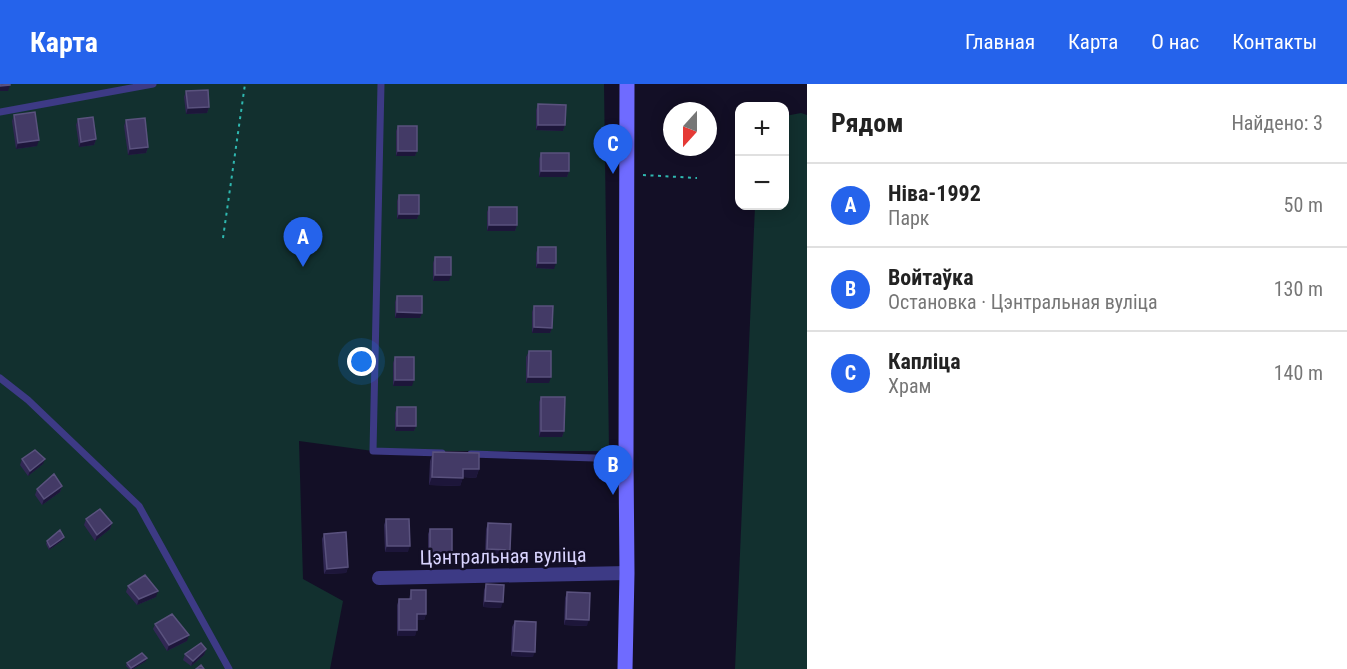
<!DOCTYPE html>
<html lang="ru">
<meta charset="utf-8">
<style>
:root{--surface:#fff;--page:#f6f6f6;--text:#222;--muted:#767676;--line:#e0e0e0;--accent:#2563eb}
body{margin:0;font-family:"Roboto Condensed",sans-serif;background:var(--page);color:var(--text)}
.controls{position:absolute;right:18px;top:18px;display:grid;overflow:hidden;border-radius:12px;box-shadow:0 3px 15px #0003}
.controls button{width:54px;height:54px;display:grid;place-items:center;padding:0;border:0;border-bottom:2px solid var(--line);background:var(--surface);color:var(--text);font:30px sans-serif}
.compass{position:absolute;left:663px;top:18px;width:54px;height:54px;border-radius:50%;background:var(--surface);box-shadow:0 3px 15px #0003;rotate:201deg}
.you{position:absolute;left:362px;top:278px;width:21px;height:21px;margin:-15px;border:4px solid #fff;border-radius:50%;background:#1a73e8;box-shadow:0 0 0 9px #1a73e833}
.badge{display:grid;place-items:center;width:39px;height:39px;border-radius:50%;background:var(--accent);color:#fff;font-size:20px;font-weight:700}
.pin{position:absolute;translate:-50% -50px;filter:drop-shadow(0 2px 3px #0008)}
.pin::after{content:'';position:absolute;top:32px;width:21px;height:18px;background:inherit;clip-path:polygon(0 0,100% 0,50% 100%)}
.list{margin:0;padding:0;list-style:none}
h2{display:flex;justify-content:space-between;align-items:center;height:78px;margin:0;padding:0 24px;font-size:26px}
h2 small{font-size:20px;font-weight:400;color:var(--muted)}
.list li{display:grid;grid-template-columns:39px 1fr auto;gap:18px;align-items:center;box-sizing:border-box;height:84px;padding:0 24px;border-top:2px solid var(--line)}
.list b{display:block;font-size:22px;white-space:nowrap}
.list p{margin:0;font-size:20px;white-space:nowrap;color:var(--muted)}
.list em{font-size:20px;font-style:normal;color:var(--muted)}
.map{position:relative;flex:none;width:807px;height:585px;overflow:hidden}
header{display:flex;align-items:center;gap:36px;box-sizing:border-box;height:84px;padding:0 30px;background:var(--accent);color:#fff}
header strong{font-size:28px}
nav{display:flex;gap:33px;margin-inline-start:auto;font-size:21px}
main{display:flex}
aside{flex:1;background:var(--surface)}
.map>svg:first-child{display:block}
.green{fill:#12302f}
.lines{fill:none;stroke-linecap:round;stroke-linejoin:round}
.path{stroke:#2fb8b0;stroke-width:2;stroke-dasharray:3 4.5;stroke-linecap:butt}
.lane{stroke:#3d3a85;stroke-width:7}
.street{stroke:#3d3a85;stroke-width:14}
.secondary{stroke:#6f6bff;stroke-width:15}
.wall{fill:#312854}
.shaded-wall{fill:#1d163a}
.building{fill:#433a66;stroke:#5a527e;stroke-width:1.5}
.labels{text-anchor:middle;stroke-width:5;stroke-linejoin:round;paint-order:stroke}
.street-label{font-size:20px;fill:#d9d4ff;stroke:#130f26}
</style>
<header>
<strong>Карта</strong>
<nav><a>Главная</a><a>Карта</a><a>О нас</a><a>Контакты</a></nav>
</header>
<main>
<div class="map">
<svg width="807" height="585" viewBox="0 0 807 585">
<rect width="100%" height="100%" fill="#130f26"/>
<path class="green" d="M0 0H604L609 367H373L299 357 303 495 343 517 330 585H0Z
M801 29 807 31V585H735L755 122H784L785 32Z"/>
<g class="lines">
<path class="path" d="M643 91 697 94
M223 154 245 0"/>
<path class="lane" d="M381 0 373 367 442 369
M0 28 153 0
M0 294 28 316 139 422 229 585
M471 370 626 375"/>
<path class="street" d="M379 494 627 489"/>
<path class="secondary" d="M625 585 627 489 626 375 627 0"/>
</g>
<path class="wall" d="M186 7 209 23 207 29 186 30 184 13Z
M538 20 565 41 563 47 536 46V26Z
M14 31 37 62 16 65 12 37Z
M78 35 96 55 94 61 79 63 76 41Z
M126 36 148 63 146 69 128 71 124 42Z
M398 42 417 67 415 72H396V47Z
M541 69 569 87 567 93H539V75Z
M399 111 419 130 417 135H397V117Z
M489 123 517 141 515 147H487V128Z
M538 163 554 185 536 184V169Z
M435 173 449 197H433V179Z
M397 212 422 229 420 234H395V218Z
M534 222 552 244 550 249H532V228Z
M529 267 549 299H526V273Z
M395 273 412 302H393V279Z
M541 313 564 347 562 353H539V318Z
M397 323 416 342 414 347H395V329Z
M433 368 479 385 476 394 463 393 460 402 429 401 430 377Z
M22 375 43 380 28 392 20 381Z
M62 402 60 408 42 421 35 411 37 405Z
M86 435 112 439 110 445 95 457 84 441Z
M386 435 408 468H385L384 441Z
M488 439 508 471 485 470 486 445Z
M430 445 449 479 428 478V450Z
M324 450 348 483 346 489 324 490 322 455Z
M63 456 49 466 46 460 47 457Z
M486 500 501 524 483 523 484 506Z
M128 502 156 513 137 521 126 508Z
M411 506 426 530 424 536H417L415 552H397V521L399 515H409Z
M567 508 587 542 564 541 565 514Z
M515 537 533 573 511 572 512 543Z
M155 540 187 557 167 567 153 545Z
M206 565 204 571 191 582 183 576 185 570Z
M146 577 133 585H129L126 582 127 579Z"/>
<path class="shaded-wall" d="M10 1 8 7H0V2Z
M209 23 207 29 186 30 188 24Z
M538 41H565L563 47 536 46Z
M96 55 94 61 79 63 81 58Z
M39 56 37 62 16 65 18 59Z
M148 63 146 69 128 71 130 65Z
M398 67H417L415 72H396Z
M541 87H569L567 93H539Z
M399 130H419L417 135H397Z
M489 141H517L515 147H487Z
M538 179H556L554 185 536 184Z
M435 191H451L449 197H433Z
M397 228 422 229 420 234H395Z
M534 243 552 244 550 249H532Z
M528 293H551L549 299H526Z
M395 296H414L412 302H393Z
M397 342H416L414 347H395Z
M541 347H564L562 353H539Z
M45 375 43 380 28 392 30 387Z
M463 385H479L476 394 460 393Z
M432 393 463 394 460 402 429 401Z
M62 402 60 408 42 421 44 415Z
M112 439 110 445 95 457 97 451Z
M64 453 63 456 49 466 50 463Z
M387 462H410L408 468H385Z
M487 465 510 466 508 471 485 470Z
M430 472 452 473 449 479 428 478Z
M348 483 346 489 324 490 327 485Z
M158 507 156 513 137 521 139 515Z
M485 517 503 518 501 524 483 523Z
M417 530H426L424 536H415Z
M566 535 589 536 587 542 564 541Z
M399 546H417L415 552H397Z
M189 551 187 557 167 567 169 561Z
M206 565 204 571 191 582 193 577Z
M513 567 535 568 533 573 511 572Z
M147 574 146 577 133 585H131Z"/>
<path class="building" d="M0 0H10V1L0 2Z
M208 6 209 23 188 24 186 7Z
M538 20 566 21 565 41H538Z
M35 28 39 56 18 59 14 31Z
M93 33 96 55 81 58 78 35Z
M145 34 148 63 130 65 126 36Z
M398 42H417V67H398Z
M541 69H569V87H541Z
M399 111H419V130H399Z
M489 123H517V141H489Z
M538 163H556V179H538Z
M435 173H451V191H435Z
M397 212H422V229L397 228Z
M534 222H553L552 244 534 243Z
M529 267H551V293H528Z
M395 273H414V296H395Z
M541 313H565L564 347H541Z
M397 323H416V342H397Z
M35 366 45 375 30 387 22 375Z
M433 368 479 369V385H463V394L432 393Z
M54 390 62 402 44 415 37 405Z
M100 425 112 439 97 451 86 435Z
M386 435H409L410 462H387Z
M488 439 511 440 510 466 487 465Z
M430 445H452V473L430 472Z
M60 446 64 453 50 463 47 457Z
M346 448 348 483 327 485 324 450Z
M145 491 158 507 139 515 128 502Z
M486 500 504 501 503 518 485 517Z
M411 506H426V530H417V546H399V515H411Z
M567 508 590 509 589 536 566 535Z
M172 530 189 551 169 561 155 540Z
M515 537 536 538 535 568 513 567Z
M201 559 206 565 193 577 185 570Z
M142 569 147 574 131 584 127 579Z
M201 581 204 585H196Z"/>
<g class="labels">
<g class="street-label">
<text transform="translate(503 472) rotate(-1)" y="7">Цэнтральная вуліца</text>
</g>
</g>
</svg>
<div class="controls">
<button>+</button>
<button>−</button>
</div>
<svg class="compass" viewBox="-18 -18 36 36"><path d="M0-13l5 13h-10z" fill="#e53935"/><path d="M0 13l5-13h-10z" fill="#767676"/></svg>
<div class="you"></div>
<div class="pin badge" style="left:303px;top:183px">A</div>
<div class="pin badge" style="left:613px;top:411px">B</div>
<div class="pin badge" style="left:613px;top:90px">C</div>
</div>
<aside>
<h2>Рядом<small>Найдено: 3</small></h2>
<ul class="list">
<li><span class="badge">A</span><div><b>Ніва-1992</b><p>Парк</p></div><em>50 m</em></li>
<li><span class="badge">B</span><div><b>Войтаўка</b><p>Остановка · Цэнтральная вуліца</p></div><em>130 m</em></li>
<li><span class="badge">C</span><div><b>Капліца</b><p>Храм</p></div><em>140 m</em></li>
</ul>
</aside>
</main>
